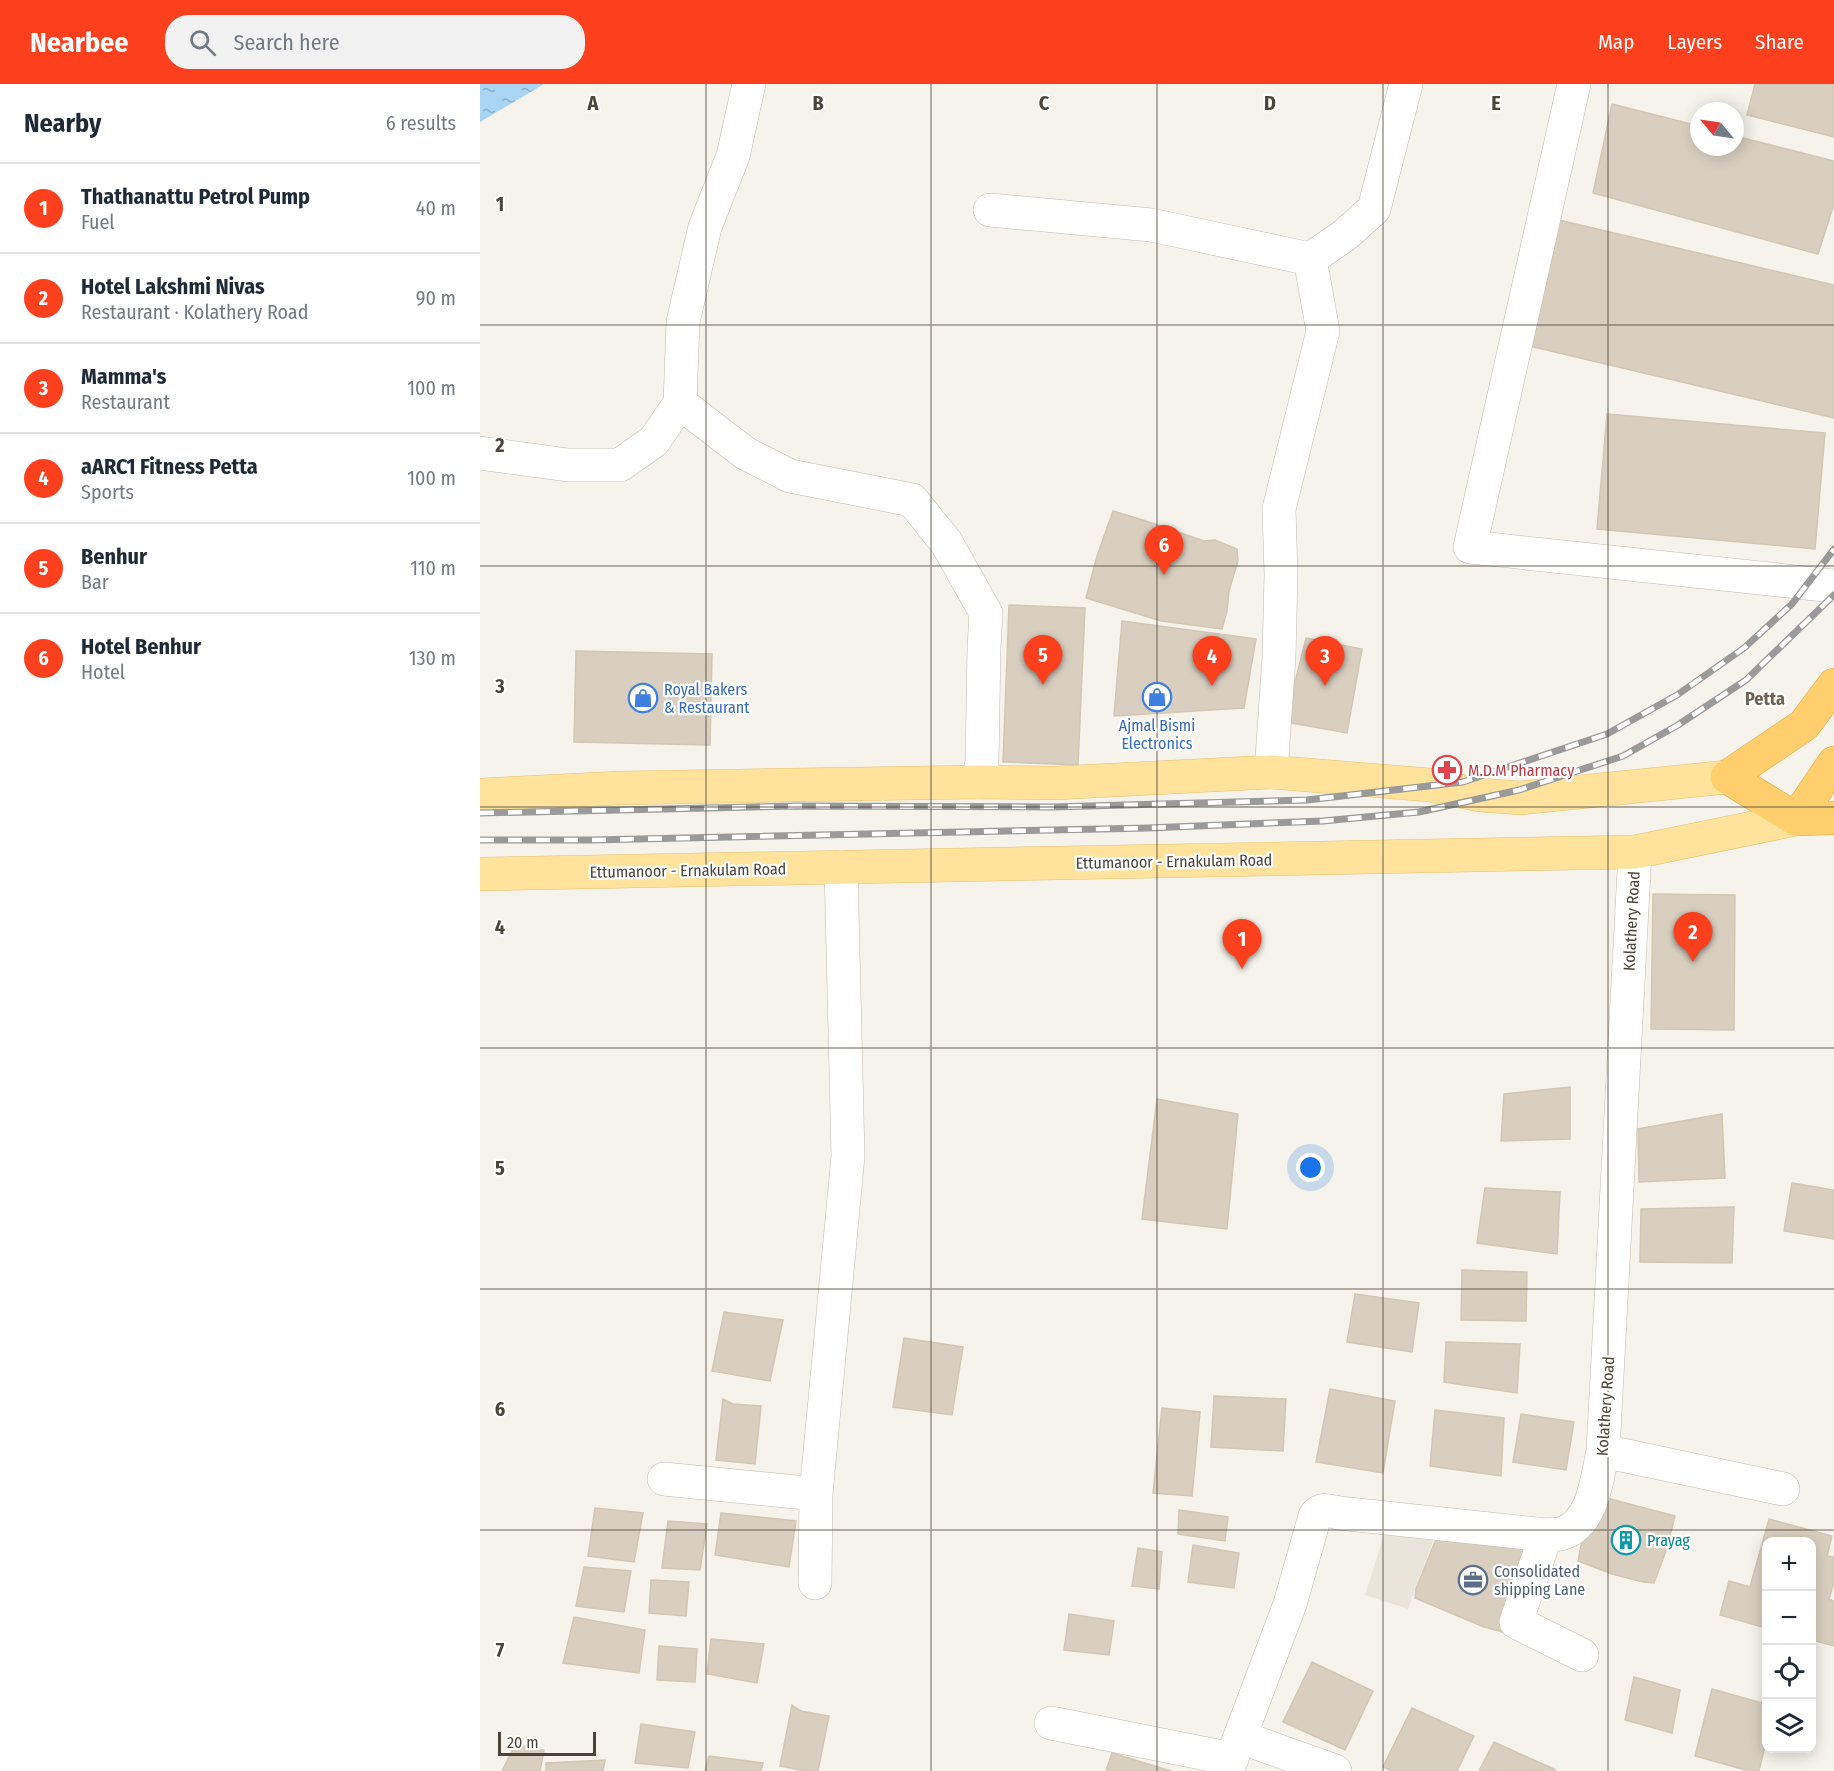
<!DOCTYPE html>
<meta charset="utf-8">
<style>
:root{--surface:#fff;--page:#f2f2f3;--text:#1f2937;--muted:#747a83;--line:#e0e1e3;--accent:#fc3f1d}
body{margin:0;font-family:"Fira Sans Condensed",sans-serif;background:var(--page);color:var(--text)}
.controls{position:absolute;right:18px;bottom:18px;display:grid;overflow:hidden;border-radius:12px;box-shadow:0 3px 15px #0003}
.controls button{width:54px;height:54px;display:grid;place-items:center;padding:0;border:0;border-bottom:2px solid var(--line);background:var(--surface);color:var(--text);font:30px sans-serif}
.compass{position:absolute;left:1210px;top:18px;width:54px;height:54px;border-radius:50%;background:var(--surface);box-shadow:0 3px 15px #0003;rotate:299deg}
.scale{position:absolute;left:18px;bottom:15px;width:98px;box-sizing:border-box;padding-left:6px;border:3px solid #4b4439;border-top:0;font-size:16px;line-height:21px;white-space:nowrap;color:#4b4439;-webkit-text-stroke:4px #fff;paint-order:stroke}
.you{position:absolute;left:831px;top:1084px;width:21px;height:21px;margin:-15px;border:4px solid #fff;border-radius:50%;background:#1a73e8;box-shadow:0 0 0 9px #1a73e833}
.badge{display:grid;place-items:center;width:39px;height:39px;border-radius:50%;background:var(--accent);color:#fff;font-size:20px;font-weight:700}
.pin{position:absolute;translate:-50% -50px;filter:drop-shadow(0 2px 3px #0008)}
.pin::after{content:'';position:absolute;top:32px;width:21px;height:18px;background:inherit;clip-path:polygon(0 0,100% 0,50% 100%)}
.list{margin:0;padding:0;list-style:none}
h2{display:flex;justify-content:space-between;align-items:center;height:78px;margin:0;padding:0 24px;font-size:26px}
h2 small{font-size:20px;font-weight:400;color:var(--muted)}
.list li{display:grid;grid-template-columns:39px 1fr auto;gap:18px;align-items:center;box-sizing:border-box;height:90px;padding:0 24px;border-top:2px solid var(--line)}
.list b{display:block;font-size:22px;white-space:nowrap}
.list p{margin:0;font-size:20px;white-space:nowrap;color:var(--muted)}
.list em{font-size:20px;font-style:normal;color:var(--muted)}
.icon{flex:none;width:33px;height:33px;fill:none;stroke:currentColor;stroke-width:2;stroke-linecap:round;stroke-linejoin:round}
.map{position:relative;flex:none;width:1354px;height:1687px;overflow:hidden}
header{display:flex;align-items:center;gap:36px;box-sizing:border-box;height:84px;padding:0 30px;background:var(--accent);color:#fff}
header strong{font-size:28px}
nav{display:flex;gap:33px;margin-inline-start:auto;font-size:21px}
.search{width:420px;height:54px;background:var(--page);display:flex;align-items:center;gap:15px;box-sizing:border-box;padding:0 21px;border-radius:24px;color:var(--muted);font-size:22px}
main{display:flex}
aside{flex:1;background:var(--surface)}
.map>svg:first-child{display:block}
.residential{fill:#eae5da}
.water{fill:url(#water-ripples)}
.building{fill:#d8cfc1;stroke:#d3c7b4;stroke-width:1.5}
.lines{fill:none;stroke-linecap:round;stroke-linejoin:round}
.minor-casing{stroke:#c2bbae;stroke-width:34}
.major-casing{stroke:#e6c16a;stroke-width:34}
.highway-casing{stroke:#e0a43c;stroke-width:34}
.minor{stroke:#fff;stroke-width:33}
.major{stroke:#ffe39c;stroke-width:33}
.highway{stroke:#ffcf6e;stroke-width:33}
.rail-casing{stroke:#9a9a9a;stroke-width:7}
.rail{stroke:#fff;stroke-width:4.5;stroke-dasharray:14;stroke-linecap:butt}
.grid{fill:none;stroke:#4b4439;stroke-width:1.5;stroke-opacity:0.55}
.labels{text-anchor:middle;stroke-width:4.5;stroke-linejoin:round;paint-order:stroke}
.shop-label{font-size:16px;fill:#366cbe;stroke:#fff;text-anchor:start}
.health-label{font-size:16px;fill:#be3a42;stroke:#fff;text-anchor:start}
.street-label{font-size:16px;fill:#4b4439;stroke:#fff}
.culture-label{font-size:16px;fill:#0d838f;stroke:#fff;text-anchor:start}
.service-label{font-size:16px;fill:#4e5e75;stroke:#fff;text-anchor:start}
.neighbourhood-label{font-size:18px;font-weight:bold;fill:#6e6250;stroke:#fff}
.grid-label{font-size:20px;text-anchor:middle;font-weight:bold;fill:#4b4439;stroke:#fff;stroke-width:4.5;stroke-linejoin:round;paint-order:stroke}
</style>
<header>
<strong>Nearbee</strong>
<div class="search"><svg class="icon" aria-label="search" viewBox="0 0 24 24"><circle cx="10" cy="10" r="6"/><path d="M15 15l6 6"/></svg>Search here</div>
<nav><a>Map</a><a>Layers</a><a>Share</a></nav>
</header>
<main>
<aside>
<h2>Nearby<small>6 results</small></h2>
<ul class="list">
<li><span class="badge">1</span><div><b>Thathanattu Petrol Pump</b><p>Fuel</p></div><em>40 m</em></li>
<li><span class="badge">2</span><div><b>Hotel Lakshmi Nivas</b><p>Restaurant · Kolathery Road</p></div><em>90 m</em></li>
<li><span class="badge">3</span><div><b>Mamma's</b><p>Restaurant</p></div><em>100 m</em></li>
<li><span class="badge">4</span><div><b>aARC1 Fitness Petta</b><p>Sports</p></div><em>100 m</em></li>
<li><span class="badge">5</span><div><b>Benhur</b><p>Bar</p></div><em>110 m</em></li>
<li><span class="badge">6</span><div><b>Hotel Benhur</b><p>Hotel</p></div><em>130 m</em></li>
</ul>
</aside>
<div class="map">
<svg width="1354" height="1687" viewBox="0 0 1354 1687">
<defs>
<pattern id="water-ripples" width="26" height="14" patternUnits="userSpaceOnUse" patternTransform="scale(1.5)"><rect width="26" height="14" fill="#a9d4f2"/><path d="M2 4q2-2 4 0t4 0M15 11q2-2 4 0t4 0" fill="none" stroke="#8caec5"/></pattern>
</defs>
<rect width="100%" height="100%" fill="#f6f3ec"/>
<path class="residential" d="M906 1445 956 1449 928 1525 885 1511Z"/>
<path class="water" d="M0 0H64L0 38Z"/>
<path class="building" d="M1275 0H1354V53L1267 31Z
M1132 20 1219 42V63H1255V52L1354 77V120L1338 170 1113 109Z
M1079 136 1354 201V334L1049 262Z
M1127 330 1345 349 1335 465 1117 445Z
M633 427 663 436 724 457 735 456 757 465 758 477 749 507 747 527 742 545 681 537 606 514 617 472Z
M529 521 605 524 598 681 523 678Z
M642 537 776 555 764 624 634 632Z
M826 554 882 565 867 649 805 638Z
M96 567 232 570 230 661 94 658Z
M1173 810 1255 811 1254 946 1171 945Z
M1090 1003V1055L1021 1057 1024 1010Z
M677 1015 758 1030 747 1145 662 1135Z
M1242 1030 1245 1094 1159 1098 1158 1045Z
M1312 1099 1354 1106V1155L1304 1147Z
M1005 1104 1080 1108 1077 1170 997 1159Z
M1254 1123 1252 1179 1160 1178 1161 1125Z
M982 1186 1047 1188 1046 1237 981 1236Z
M875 1210 939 1219 932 1268 867 1258Z
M244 1228 303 1236 290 1297 232 1287Z
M424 1254 483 1263 472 1331 413 1323Z
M966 1258 1040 1260 1037 1309 964 1298Z
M850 1305 915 1317 903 1389 836 1378Z
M734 1312 806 1315 803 1367 731 1363Z
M243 1315 253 1320 281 1322 275 1380 236 1376Z
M682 1324 720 1328 712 1412 673 1409Z
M955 1326 1024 1334 1021 1392 950 1382Z
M1041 1330 1094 1338 1086 1386 1033 1378Z
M1123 1413 1195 1432 1187 1464 1174 1499 1163 1498 1132 1490 1098 1477 1102 1457Z
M115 1424 163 1429 154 1478 108 1472Z
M699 1426 748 1433 745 1457 698 1450Z
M241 1429 316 1437 309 1483 235 1471Z
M1289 1435 1352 1452 1347 1472 1354 1473V1498L1349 1515 1354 1517V1562L1332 1556V1458H1286V1544L1240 1531 1249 1497 1270 1503Z
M188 1437 227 1440 220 1486 182 1484Z
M956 1455 1041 1463 1055 1473 1023 1548 1004 1543 935 1514 936 1505Z
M713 1461 759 1469 754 1504 708 1498Z
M658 1464 682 1468 679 1505 652 1502Z
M104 1483 151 1487 144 1528 96 1522Z
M171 1496 209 1498 206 1532 169 1529Z
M589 1530 634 1537 629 1571 584 1566Z
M94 1533 165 1546 159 1589 83 1579Z
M231 1555 284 1560 277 1599 227 1590Z
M179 1562 217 1565 215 1598 177 1596Z
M832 1578 893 1607 865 1666 803 1638Z
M1154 1593 1200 1606 1192 1649 1145 1636Z
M1232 1605 1286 1620V1658L1279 1687H1269L1215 1672Z
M312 1621 321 1627 349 1632 338 1687H325L300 1682Z
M932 1624 994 1652 977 1687H912L903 1683Z
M161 1640 215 1648 208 1684 155 1679Z
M1014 1658 1076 1686 999 1687Z
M35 1661 64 1666 60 1687H22Z
M632 1669 691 1687H626Z
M229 1672 283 1679 281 1687H225Z
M125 1676 123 1687H66V1679Z"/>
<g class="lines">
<g class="minor-casing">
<path id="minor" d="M269 0 253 72 225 143 203 238 200 319 265 369 310 392 432 416 466 458 506 529 504 564 502 678 498 698
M1094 0 990 463 1354 502
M510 126 671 141 830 175
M0 369 88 381H140L174 357 200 319
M791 688 799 573 801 490 799 425 843 247 830 175 865 151 894 125 926 0
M1123 1367 1303 1405
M184 1395 336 1410
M1066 1451 1036 1538 1102 1571
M335 1499 336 1410 368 1072 361 783
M571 1639 752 1675
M760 1653 855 1687
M747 1687 810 1520 835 1432C842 1423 849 1427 859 1429L1066 1451C1070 1450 1076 1451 1080 1450 1113 1442 1117 1394 1123 1367L1155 768"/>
</g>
<g class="major-casing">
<path id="major" d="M0 711 140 704 498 698 575 699 791 688 950 701 1000 711 1040 714 1247 693
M0 790 1155 768 1316 735"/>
</g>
<g class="highway-casing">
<path id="highway" d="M1354 601 1324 641 1247 693 1316 735 1354 734
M1316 735 1354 679"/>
</g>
<use href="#minor" class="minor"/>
<use href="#major" class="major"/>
<use href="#highway" class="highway"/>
<g class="rail-casing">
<path id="rail" d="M0 729 316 722 572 723 827 716 983 698 1127 650 1197 611 1264 564 1312 520 1354 465
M0 756H112L668 744 843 737 939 728 1039 706 1143 672 1198 641 1266 596 1354 511"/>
</g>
<use href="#rail" class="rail"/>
</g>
<path class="grid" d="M226 0V1687M451 0V1687M677 0V1687M903 0V1687M1128 0V1687M0 241H1354M0 482H1354M0 723H1354M0 964H1354M0 1205H1354M0 1446H1354"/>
<defs>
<g id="shop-ring" transform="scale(1.5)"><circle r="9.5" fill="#fff" stroke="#3f7fe0" stroke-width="1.5"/><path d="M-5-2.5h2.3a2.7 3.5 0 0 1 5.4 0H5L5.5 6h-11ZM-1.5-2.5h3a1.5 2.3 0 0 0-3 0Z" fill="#3f7fe0"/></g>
<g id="pharmacy-ring" transform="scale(1.5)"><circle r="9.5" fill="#fff" stroke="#e0444e" stroke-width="1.5"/><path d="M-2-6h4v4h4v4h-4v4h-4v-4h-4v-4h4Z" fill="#e0444e"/></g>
<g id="building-ring" transform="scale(1.5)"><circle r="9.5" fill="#fff" stroke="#0f9aa8" stroke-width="1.5"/><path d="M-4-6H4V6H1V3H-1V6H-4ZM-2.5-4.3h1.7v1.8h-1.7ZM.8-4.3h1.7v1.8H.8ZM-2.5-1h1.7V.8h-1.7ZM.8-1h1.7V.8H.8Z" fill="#0f9aa8"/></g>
<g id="office-ring" transform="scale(1.5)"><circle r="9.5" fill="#fff" stroke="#5c6f8a" stroke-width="1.5"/><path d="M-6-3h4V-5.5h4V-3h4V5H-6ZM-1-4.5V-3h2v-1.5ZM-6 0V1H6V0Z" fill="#5c6f8a"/></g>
</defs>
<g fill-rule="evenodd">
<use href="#shop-ring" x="677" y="613"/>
<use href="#shop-ring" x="163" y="614"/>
<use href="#pharmacy-ring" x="967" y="686"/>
<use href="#building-ring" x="1146" y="1456"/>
<use href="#office-ring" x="993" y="1496"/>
</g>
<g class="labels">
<g class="shop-label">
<text x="184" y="611">Royal Bakers<tspan x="184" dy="18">&amp; Restaurant</tspan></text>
<text x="677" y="647" text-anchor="middle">Ajmal Bismi<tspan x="677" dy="18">Electronics</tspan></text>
</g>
<g class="health-label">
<text x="988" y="692">M.D.M Pharmacy</text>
</g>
<g class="street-label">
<text transform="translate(694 777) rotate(-1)" y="6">Ettumanoor - Ernakulam Road</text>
<text transform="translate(208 786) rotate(-1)" y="6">Ettumanoor - Ernakulam Road</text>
<text transform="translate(1151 837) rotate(-87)" y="6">Kolathery Road</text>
<text transform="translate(1125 1322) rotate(-86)" y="6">Kolathery Road</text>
</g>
<g class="culture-label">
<text x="1167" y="1462">Prayag</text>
</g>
<g class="service-label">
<text x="1014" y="1493">Consolidated<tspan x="1014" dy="18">shipping Lane</tspan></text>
</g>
<g class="neighbourhood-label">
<text x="1285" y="621">Petta</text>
</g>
</g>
<g class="grid-label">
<text x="113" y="26">A</text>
<text x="338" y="26">B</text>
<text x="564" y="26">C</text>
<text x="790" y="26">D</text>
<text x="1016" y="26">E</text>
<text x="20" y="127">1</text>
<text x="20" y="368">2</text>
<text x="20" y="609">3</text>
<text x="20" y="850">4</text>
<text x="20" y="1091">5</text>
<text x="20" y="1332">6</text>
<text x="20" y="1573">7</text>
</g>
</svg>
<div class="controls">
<button>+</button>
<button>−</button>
<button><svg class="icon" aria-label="locate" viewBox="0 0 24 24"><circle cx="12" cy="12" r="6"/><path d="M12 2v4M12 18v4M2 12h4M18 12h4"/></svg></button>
<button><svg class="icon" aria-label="layers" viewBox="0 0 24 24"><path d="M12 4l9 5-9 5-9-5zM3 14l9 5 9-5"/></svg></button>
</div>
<svg class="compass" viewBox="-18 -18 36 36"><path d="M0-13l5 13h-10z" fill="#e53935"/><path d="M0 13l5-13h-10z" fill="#747a83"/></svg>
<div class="scale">20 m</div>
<div class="you"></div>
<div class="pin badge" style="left:762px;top:885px">1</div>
<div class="pin badge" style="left:1213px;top:878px">2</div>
<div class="pin badge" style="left:845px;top:602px">3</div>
<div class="pin badge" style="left:732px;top:602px">4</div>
<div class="pin badge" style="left:563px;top:601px">5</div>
<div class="pin badge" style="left:684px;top:491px">6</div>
</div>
</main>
